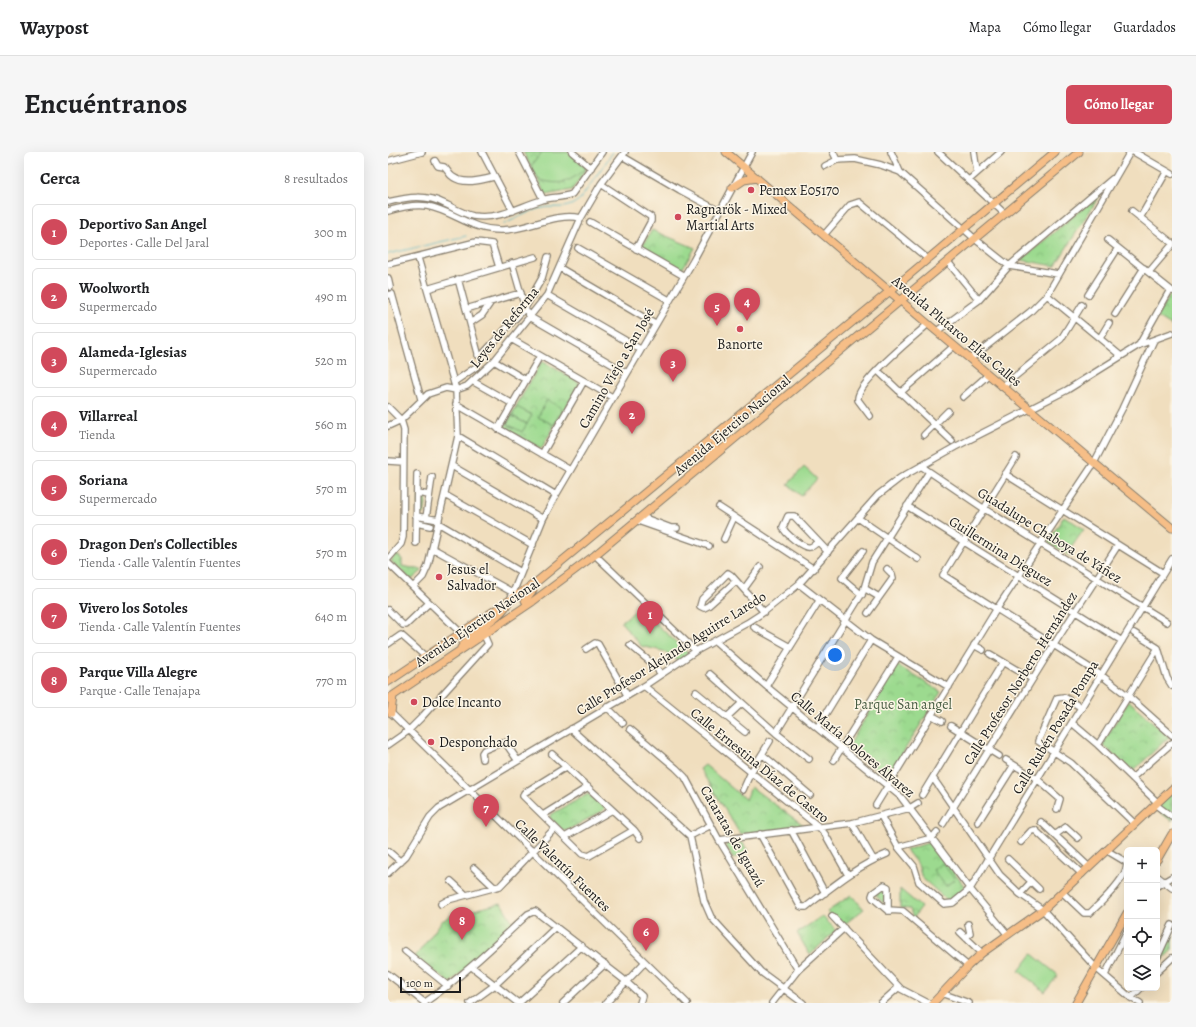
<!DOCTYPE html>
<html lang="es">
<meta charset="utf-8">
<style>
:root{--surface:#fff;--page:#f6f6f6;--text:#202124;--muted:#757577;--line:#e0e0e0;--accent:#d1495b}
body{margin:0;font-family:Alegreya,serif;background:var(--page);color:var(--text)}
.controls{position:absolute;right:12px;bottom:12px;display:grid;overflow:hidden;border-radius:6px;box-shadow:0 4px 16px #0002}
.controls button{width:36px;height:36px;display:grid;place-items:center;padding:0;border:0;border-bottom:1px solid var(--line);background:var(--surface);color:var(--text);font:20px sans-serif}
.scale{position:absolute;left:12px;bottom:10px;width:61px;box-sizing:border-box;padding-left:4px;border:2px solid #1c1c1c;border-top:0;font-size:11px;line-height:14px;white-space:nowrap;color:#1c1c1c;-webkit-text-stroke:3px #fcf5e5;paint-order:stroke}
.you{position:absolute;left:447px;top:503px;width:14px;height:14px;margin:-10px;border:3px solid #fff;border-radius:50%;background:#1a73e8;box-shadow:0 0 0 6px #1a73e833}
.badge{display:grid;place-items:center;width:26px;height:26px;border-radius:50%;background:var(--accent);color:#fff;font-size:13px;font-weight:700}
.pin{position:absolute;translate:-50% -33px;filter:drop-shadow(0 1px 2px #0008)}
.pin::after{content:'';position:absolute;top:21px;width:14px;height:12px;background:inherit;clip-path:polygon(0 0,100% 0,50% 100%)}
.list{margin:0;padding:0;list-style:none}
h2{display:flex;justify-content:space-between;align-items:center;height:52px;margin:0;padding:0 16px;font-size:17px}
h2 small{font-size:13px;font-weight:400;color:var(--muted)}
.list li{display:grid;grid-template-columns:26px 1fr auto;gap:12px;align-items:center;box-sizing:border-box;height:56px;margin:0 8px 8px;padding:0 8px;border:1px solid var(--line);border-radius:6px}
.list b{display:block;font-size:15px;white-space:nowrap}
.list p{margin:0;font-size:13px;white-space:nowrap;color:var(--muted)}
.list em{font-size:13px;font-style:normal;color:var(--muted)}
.icon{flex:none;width:22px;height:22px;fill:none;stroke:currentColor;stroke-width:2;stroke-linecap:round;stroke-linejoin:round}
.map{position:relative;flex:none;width:784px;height:851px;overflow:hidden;border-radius:6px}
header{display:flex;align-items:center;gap:24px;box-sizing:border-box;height:56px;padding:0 20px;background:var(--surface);border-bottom:1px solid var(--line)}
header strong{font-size:19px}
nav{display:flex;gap:22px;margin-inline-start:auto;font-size:14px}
.intro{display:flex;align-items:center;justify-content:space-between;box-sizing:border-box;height:96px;padding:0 24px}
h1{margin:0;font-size:28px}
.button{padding:10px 18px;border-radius:6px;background:var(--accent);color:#fff;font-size:14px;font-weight:700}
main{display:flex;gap:24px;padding:0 24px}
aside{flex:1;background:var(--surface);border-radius:6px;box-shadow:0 4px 16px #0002}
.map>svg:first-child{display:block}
.grass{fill:url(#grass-tufts);stroke:#5c7b56}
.park{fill:url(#park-crowns);stroke:#5c7b56}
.pitch{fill:#9cda8f;stroke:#5c7b56}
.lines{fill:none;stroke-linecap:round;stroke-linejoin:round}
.stream{stroke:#46b3c3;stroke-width:1}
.minor-casing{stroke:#867d6d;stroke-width:8}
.major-casing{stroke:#867d6d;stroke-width:9}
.minor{stroke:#fff;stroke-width:5.5}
.major{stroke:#f6be87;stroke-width:7}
.poi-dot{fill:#d1495b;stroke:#fcf5e5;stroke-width:1.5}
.labels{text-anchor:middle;stroke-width:3;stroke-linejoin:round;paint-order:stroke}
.poi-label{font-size:14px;fill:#1c1c1c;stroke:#fcf5e5;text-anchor:start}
.street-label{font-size:14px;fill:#1c1c1c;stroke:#fcf5e5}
.park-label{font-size:14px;fill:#495e44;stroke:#fcf5e5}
</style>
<header>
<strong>Waypost</strong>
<nav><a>Mapa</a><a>Cómo llegar</a><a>Guardados</a></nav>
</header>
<div class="intro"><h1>Encuéntranos</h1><a class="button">Cómo llegar</a></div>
<main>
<aside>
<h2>Cerca<small>8 resultados</small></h2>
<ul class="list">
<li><span class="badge">1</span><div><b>Deportivo San Angel</b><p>Deportes · Calle Del Jaral</p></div><em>300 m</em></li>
<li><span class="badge">2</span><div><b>Woolworth</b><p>Supermercado</p></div><em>490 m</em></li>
<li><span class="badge">3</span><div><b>Alameda-Iglesias</b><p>Supermercado</p></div><em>520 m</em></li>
<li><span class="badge">4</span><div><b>Villarreal</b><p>Tienda</p></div><em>560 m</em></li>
<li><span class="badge">5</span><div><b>Soriana</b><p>Supermercado</p></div><em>570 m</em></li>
<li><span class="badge">6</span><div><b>Dragon Den's Collectibles</b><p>Tienda · Calle Valentín Fuentes</p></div><em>570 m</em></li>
<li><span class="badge">7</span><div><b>Vivero los Sotoles</b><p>Tienda · Calle Valentín Fuentes</p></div><em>640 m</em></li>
<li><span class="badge">8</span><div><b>Parque Villa Alegre</b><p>Parque · Calle Tenajapa</p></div><em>770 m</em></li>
</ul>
</aside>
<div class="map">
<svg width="784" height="851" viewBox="0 0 784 851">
<defs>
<pattern id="grass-tufts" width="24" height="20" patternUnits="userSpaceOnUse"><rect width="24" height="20" fill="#9cda8f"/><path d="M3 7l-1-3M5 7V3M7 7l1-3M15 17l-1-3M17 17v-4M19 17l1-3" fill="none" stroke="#86ba7b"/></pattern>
<pattern id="park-crowns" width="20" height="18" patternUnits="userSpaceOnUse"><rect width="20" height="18" fill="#9cda8f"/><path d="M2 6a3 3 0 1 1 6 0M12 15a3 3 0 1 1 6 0" fill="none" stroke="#86ba7b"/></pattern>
</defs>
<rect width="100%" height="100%" fill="#fcf5e5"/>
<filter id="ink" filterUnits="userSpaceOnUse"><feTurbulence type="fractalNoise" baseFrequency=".025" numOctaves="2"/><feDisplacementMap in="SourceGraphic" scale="8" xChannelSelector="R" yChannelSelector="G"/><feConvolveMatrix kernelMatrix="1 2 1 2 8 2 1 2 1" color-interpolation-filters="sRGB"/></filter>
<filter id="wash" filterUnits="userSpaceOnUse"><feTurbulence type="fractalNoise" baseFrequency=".012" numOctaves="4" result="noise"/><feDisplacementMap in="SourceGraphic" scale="16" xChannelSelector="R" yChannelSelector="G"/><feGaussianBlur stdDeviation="0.9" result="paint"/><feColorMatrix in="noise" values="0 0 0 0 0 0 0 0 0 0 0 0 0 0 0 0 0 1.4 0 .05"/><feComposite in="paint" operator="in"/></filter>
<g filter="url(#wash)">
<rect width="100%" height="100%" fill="#f0debe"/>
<path class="grass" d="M355 691 360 699 345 707 337 692Z
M463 743 476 757 453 775 439 760Z
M434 764 448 778 422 803 409 781Z"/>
<path class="park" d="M135 0H180L199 16 184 38 158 43Z
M714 40 667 114 633 108Z
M264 78 307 96 293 119 253 96Z
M783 141H784L783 174 769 165Z
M154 209 192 231 153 297 116 275Z
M31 344 39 345 36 362 31 361Z
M676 364 696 377 683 396 686 399 682 404 660 390Z
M8 402 14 407V414L35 418 23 428 3 409Z
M509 513 553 540 499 626 460 595Z
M741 549 781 585 744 620 714 592Z
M317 613 358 648 363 635 418 675 352 682 312 617Z
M784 641V669L769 658 770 653Z
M200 642 217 655 216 658 178 679 175 678 162 666V663Z
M543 690 577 735 563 749H560L534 726 530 713 518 698Z
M497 736V749L495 751 487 742Z
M512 737 533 755 525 767 522 757 512 756Z
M113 751 126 772 62 831 27 805 54 769 63 764Z
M784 777V798L769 813V809Z"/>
<path class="pitch" d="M154 0H180L198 16C179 32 174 33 151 28L143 14Z
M159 248 174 256 166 273 150 265Z
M129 255 144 263 139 272 124 264Z
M124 264 139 272 134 280 119 272Z
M416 315 429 327 413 344 400 332Z
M251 456 301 502 292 510 275 499 253 494 233 470Z
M554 711 567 727 558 734 545 718Z
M644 802 670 823 657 840 631 819Z"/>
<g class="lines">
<path class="stream" d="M116 72C128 67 142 58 154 56 170 53 178 60 193 46L225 0
M0 102 78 84"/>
</g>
</g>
<g filter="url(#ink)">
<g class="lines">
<g class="minor-casing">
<path id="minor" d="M94 0 125 59
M131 0 155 47
M184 0 203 16
M445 0 449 8
M503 0 512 20
M550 0 617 62
M586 0 589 20
M746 0 784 22
M234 4 292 38 331 59
M0 9 34 0
M47 9 50 14 56 15C60 18 61 23 65 25 76 33 94 28 106 25
M437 14 449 8 467 7 493 13 512 20 587 87 621 114 670 122
M581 28 613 0
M213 32 263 65V69L248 97
M0 50C20 45 38 42 57 52 66 56 76 62 85 64 111 68 130 55 154 48 163 45 174 46 184 42L214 0
M0 59C13 55 26 52 39 54 66 59 84 79 114 78 141 78 166 60 193 66
M744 59 784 91
M752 66 779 19
M202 70 296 124
M436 83 462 53 471 50 540 107
M720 88 784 139
M190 96 281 148
M560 110 591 148
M124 111 137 156 142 165 239 221
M0 112 88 90 104 92 111 115
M172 116 267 172
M761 120 784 93
M0 126 2 135
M70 127 90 201V203H94L137 156 154 126 160 105
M39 137 147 105
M0 143 4 142 33 247
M159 143 252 197
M659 143 733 204
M700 143 730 96
M78 157 133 141
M727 162 756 116
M82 171 94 163 103 150
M549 179 591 148 621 114 724 27
M712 186 721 171
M125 188 224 245
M751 193 782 138
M582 207 642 160 659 143 742 0
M106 209 138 228
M489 218 564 289
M66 230 88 215
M86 230 125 252
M614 235 673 187 694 153
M512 241 566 194
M575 245 600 223
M68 252 182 318
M0 255 13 268 16 278 15 385 13 392 0 407
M482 264 470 248C467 232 527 184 540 172
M0 274 13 268 40 242 58 236 68 238 79 234 106 209 159 143 193 66 213 32 237 0
M110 277 152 204
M536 283 560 259
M70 284 168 343
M154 302 196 229
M628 305 555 423 713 523 740 544 784 583
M0 309 15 310
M64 314 155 367
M533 314 595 356 779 470
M617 322 775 421
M29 341 41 343
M57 343 145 393
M519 354 734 489
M331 355 426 417
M28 364 51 368
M254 365 283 376H289
M38 366 44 325
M470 366 530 407
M250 369 321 394
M29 371 42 374
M50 371 133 420
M336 387 346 365
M430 390C428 391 425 395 422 395 416 397 396 381 395 375L400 364H406L440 400
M28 391 29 322
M44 396 124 440
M207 403 308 499
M0 411 73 481
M348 429 320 454 316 456 312 454 314 447 340 421 343 423 376 460
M411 432 483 488 561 535
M25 435 35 425 40 414 70 284 68 238 30 106
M476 436 491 445
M356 437 372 415
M474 443 454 426 475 399
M122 448 155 367 168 343 305 109 364 0
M0 458 15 473H18L41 451
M480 461 505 426 504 422 499 417
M366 475 402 495
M746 481 770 496 779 526 784 534
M327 489 378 534 513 645 582 737 620 783
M0 492 13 483 38 505
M242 493 266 513 273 522
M586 493 595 498
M198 497 207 491 210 492 239 543
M602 502 644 527
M322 522 388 581 421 607
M256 534 431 675 437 682 460 723
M378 534 431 449
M308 540 357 580
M219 555 235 571
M694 556 676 545 669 546 650 589 683 611 747 672
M1 559 299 851
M543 563 554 569
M339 565 354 551
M684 571 710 593 770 651
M563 574 611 604
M429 576 483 488
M183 577 302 684 316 749 323 765 373 820 415 851
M242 577 288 616 297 625 331 688 410 818
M388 581 475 440 484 410 541 320
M0 593 20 579 33 566 100 492 96 483
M710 593 770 496
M164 602 246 678 252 686
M374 602 422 643
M95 607 94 601 96 598 115 590 119 593 130 609
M446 608 510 505
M618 608 649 627 672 647 669 657
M178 615 136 641 135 644 194 702 201 704 246 678
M545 626 612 723 632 742 655 758 708 816 743 846 752 851
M744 626 784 591
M355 638 363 620 382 589
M534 643 615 510
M488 653 608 458 706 311 734 257 766 188
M768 653 784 665
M155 663 200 635
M493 664 510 695 526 714 531 730 556 752 565 751 582 737 784 407
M590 670 626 613
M653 670 701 715
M464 671 485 707
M555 672 665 494 730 393
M403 678 437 741
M372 682 412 754 414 755H418C444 735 469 714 499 702
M667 683 678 675 690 686
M302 684 323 673
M177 685 224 658
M331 688 464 671 522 656 530 651
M633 690 643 679 647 678 694 722
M510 695 544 686 549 680
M0 699 13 710
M620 707 651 737
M86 716 106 735
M0 721 18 704 42 665 51 656 256 534 308 499 359 471 376 460 411 432 490 343 512 326 567 295 679 238 751 193 784 181
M769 724 784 736
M63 729 78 743
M769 734 784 725
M674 740 696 761H702C711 752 743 724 738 710L718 698
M632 742 643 730
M53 752 60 748 112 734 167 676
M500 758 515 759 580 814
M500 759V735L496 733 485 741 484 744 485 746 500 759H502
M444 764 513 837 540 851
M572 780 594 801
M578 786 582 781 580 772
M17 799 60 834
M769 806 784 773
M84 815 130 851
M769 820 784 806
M0 822 37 851
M717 823 739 779
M553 841 581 851
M743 846 753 836
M36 851C74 825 107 793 140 762L147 759 235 827 254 844 252 851
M82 851 107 833 168 775
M131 851 194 794
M175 851 217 812
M218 851 257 810
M384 851 410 818 456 776
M493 851 511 835"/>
</g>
<g class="major-casing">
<path id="major" d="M338 0 540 172 784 376
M344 36 356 28 369 26
M321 305 327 296 328 284
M144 450H138L137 448 145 438
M73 496C84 476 111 470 121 449
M0 530 146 432 502 139 667 0
M0 547 144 450 207 403 691 0
M3 561 5 544
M769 708 784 682
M545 851 580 814 594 801 655 758 784 637
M688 851 739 761"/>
</g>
<use href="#minor" class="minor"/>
<use href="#major" class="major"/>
</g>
</g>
<g class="poi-dot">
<circle cx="363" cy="38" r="4"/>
<circle cx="290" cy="65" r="4"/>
<circle cx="352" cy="177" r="4"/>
<circle cx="51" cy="425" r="4"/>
<circle cx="26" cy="550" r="4"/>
<circle cx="43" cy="590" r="4"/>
</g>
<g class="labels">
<g class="poi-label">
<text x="371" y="43">Pemex E05170</text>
<text x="298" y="62">Ragnarök - Mixed<tspan x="298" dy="16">Martial Arts</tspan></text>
<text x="352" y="197" text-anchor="middle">Banorte</text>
<text x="59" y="422">Jesus el<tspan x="59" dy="16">Salvador</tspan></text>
<text x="34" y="555">Dolce Incanto</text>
<text x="51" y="595">Desponchado</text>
</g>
<g class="street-label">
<text transform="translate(116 175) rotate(-51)" y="5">Leyes de Reforma</text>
<text transform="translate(569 179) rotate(40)" y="5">Avenida Plutarco Elías Calles</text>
<text transform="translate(228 216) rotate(-60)" y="5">Camino Viejo a San José</text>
<text transform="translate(344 273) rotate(-40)" y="5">Avenida Ejercito Nacional</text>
<text transform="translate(662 383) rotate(32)" y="5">Guadalupe Chaboya de Yáñez</text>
<text transform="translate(613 399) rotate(32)" y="5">Guillermina Dieguez</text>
<text transform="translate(89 470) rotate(-34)" y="5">Avenida Ejercito Nacional</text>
<text transform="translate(283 501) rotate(-32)" y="5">Calle Profesor Alejando Aguirre Laredo</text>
<text transform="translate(632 526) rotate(-58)" y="5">Calle Profesor Norberto Hernández</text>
<text transform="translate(667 575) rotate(-59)" y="5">Calle Rubén Posada Pompa</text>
<text transform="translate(465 592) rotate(40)" y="5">Calle María Dolores Álvarez</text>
<text transform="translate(372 613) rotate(39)" y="5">Calle Ernestina Díaz de Castro</text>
<text transform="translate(345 684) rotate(60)" y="5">Cataratas de Iguazú</text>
<text transform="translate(175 713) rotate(44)" y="5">Calle Valentín Fuentes</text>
</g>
<g class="park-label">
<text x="515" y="557">Parque San angel</text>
</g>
</g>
</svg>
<div class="controls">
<button>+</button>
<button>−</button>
<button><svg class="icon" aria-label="locate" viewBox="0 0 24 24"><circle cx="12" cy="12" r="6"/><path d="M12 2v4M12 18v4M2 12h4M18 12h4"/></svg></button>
<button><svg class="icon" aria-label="layers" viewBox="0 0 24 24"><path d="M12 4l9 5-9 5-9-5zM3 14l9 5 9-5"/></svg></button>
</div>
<div class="scale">100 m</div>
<div class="you"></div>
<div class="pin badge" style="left:262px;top:482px">1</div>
<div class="pin badge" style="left:244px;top:282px">2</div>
<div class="pin badge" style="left:285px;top:230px">3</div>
<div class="pin badge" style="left:359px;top:169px">4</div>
<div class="pin badge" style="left:329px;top:174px">5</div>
<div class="pin badge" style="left:258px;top:799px">6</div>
<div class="pin badge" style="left:98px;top:675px">7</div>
<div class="pin badge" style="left:74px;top:788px">8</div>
</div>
</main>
